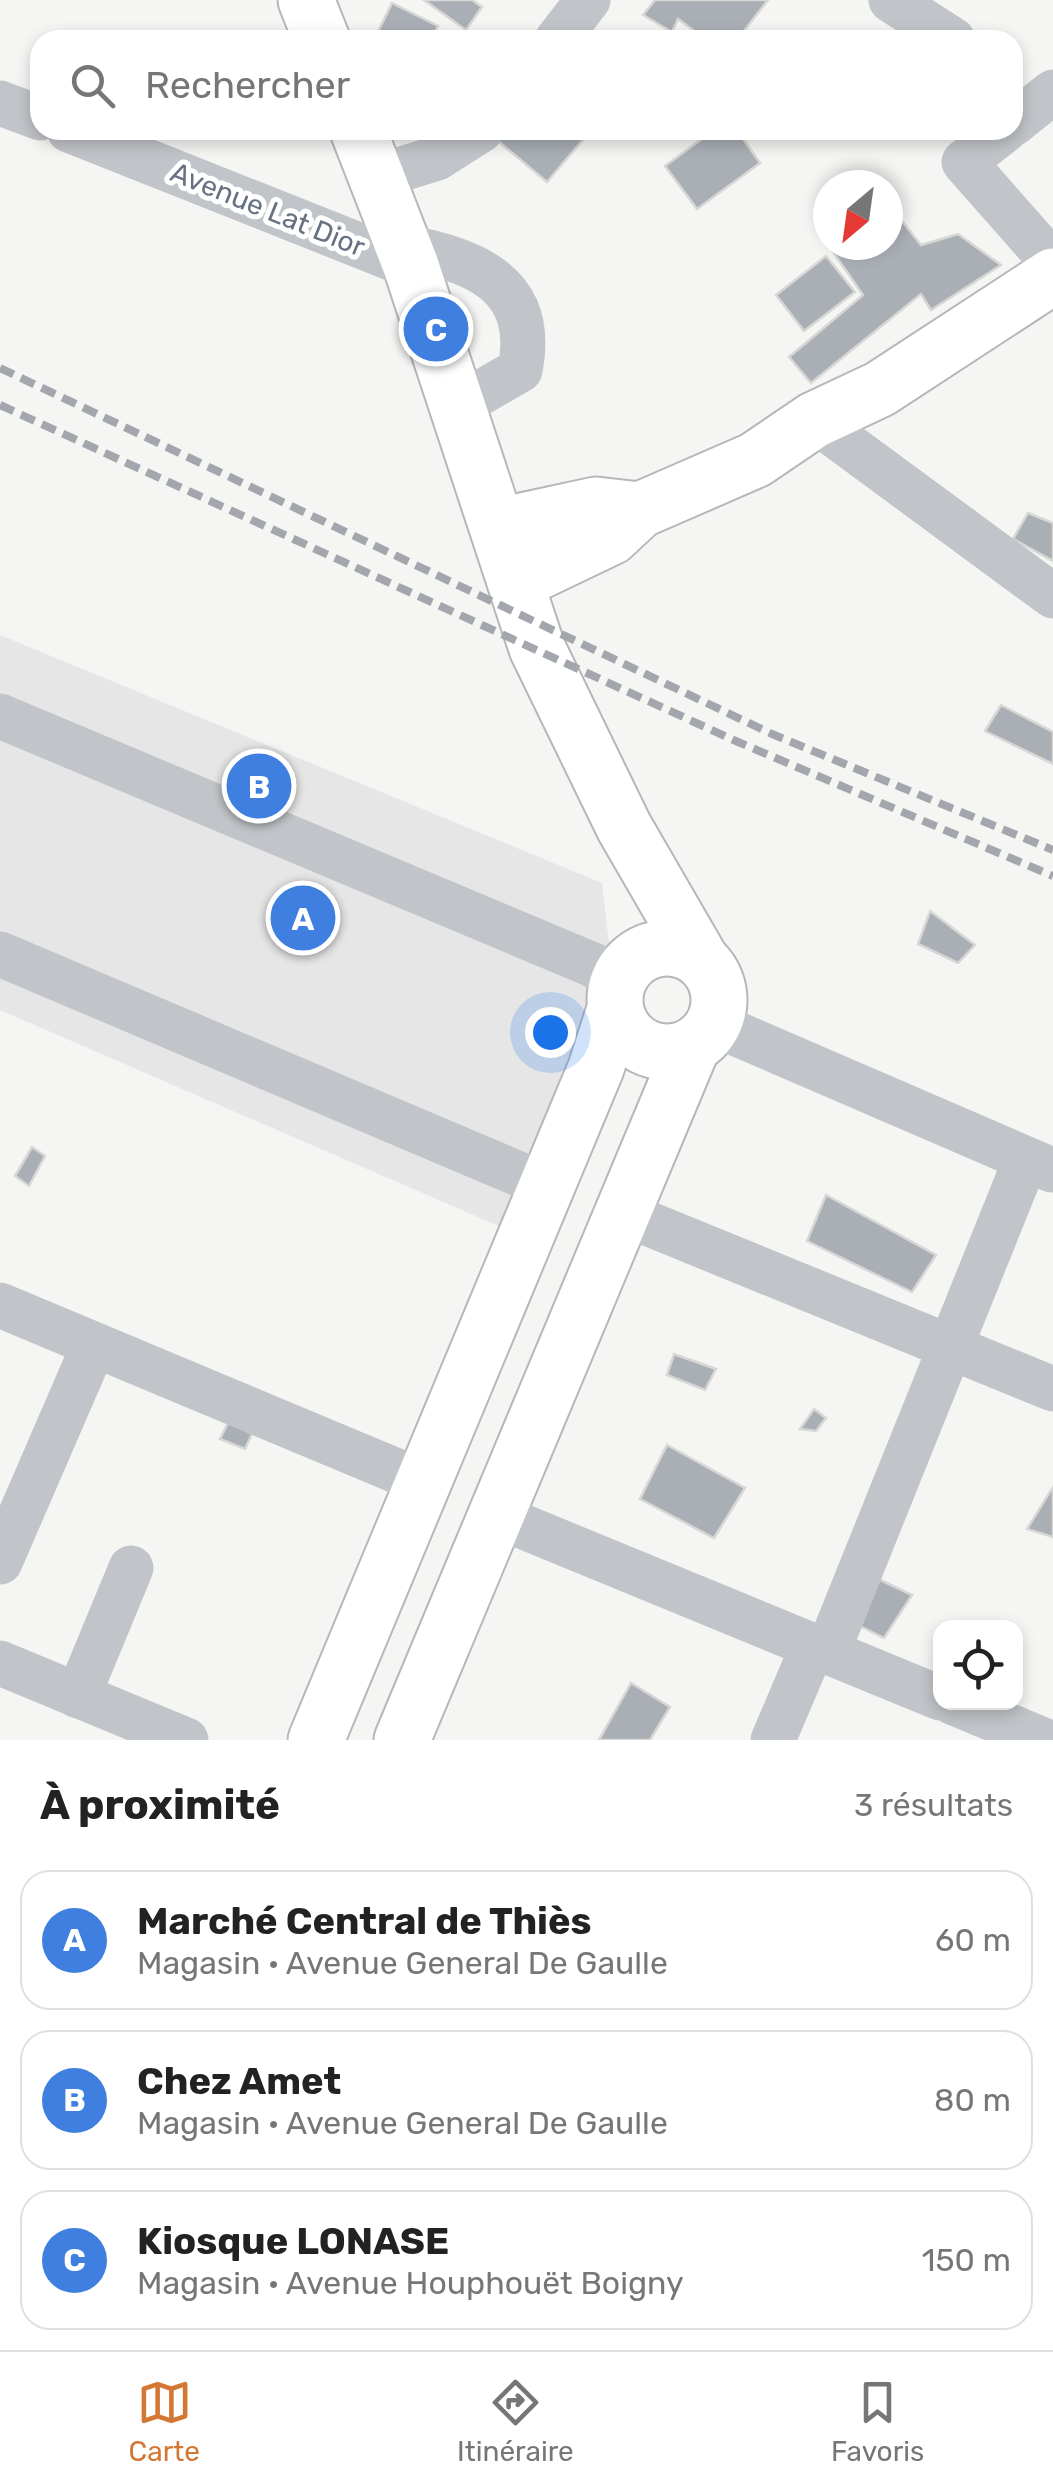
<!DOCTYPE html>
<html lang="fr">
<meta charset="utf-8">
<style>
:root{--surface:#fff;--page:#f6f6f6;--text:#222;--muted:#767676;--line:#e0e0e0;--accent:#d57734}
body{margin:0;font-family:Rubik,sans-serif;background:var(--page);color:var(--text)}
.controls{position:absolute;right:30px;bottom:30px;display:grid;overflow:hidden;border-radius:20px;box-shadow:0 5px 15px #0003}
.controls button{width:90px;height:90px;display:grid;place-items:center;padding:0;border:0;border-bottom:2px solid var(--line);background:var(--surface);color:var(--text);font:50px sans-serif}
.compass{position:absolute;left:813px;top:170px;width:90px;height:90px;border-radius:50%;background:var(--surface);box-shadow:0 5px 15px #0003;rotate:209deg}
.you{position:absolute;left:550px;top:1032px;width:35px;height:35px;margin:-25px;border:8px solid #fff;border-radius:50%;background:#1a73e8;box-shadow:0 0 0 15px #1a73e833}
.badge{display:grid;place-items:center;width:65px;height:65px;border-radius:50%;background:var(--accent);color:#fff;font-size:32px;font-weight:700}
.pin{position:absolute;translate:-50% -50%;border:5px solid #fff;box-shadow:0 2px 10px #0006}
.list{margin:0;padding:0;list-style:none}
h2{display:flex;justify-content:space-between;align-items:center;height:130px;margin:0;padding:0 40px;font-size:42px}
h2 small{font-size:32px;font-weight:400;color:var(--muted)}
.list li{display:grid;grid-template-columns:65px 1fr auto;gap:30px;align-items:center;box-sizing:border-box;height:140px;margin:0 20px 20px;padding:0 20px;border:2px solid var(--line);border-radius:30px}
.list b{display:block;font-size:38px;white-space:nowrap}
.list p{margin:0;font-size:32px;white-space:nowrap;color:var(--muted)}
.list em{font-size:32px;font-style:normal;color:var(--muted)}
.icon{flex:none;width:55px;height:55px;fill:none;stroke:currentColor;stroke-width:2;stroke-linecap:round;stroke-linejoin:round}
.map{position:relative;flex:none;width:1053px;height:1740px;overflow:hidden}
.search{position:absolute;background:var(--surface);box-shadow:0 5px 15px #0003;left:30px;right:30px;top:30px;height:110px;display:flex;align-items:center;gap:25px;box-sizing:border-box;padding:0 35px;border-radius:30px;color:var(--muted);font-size:38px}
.sheet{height:610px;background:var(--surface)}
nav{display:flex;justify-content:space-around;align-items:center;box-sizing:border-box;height:140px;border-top:2px solid var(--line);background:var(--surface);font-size:28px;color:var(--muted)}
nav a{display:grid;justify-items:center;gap:5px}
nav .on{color:var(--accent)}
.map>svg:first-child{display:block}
.built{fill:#e6e6e6}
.building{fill:#aaafb6;stroke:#d7d7d5;stroke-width:2.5}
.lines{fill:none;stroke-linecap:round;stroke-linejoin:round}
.major-casing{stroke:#b5b7bb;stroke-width:59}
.minor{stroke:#c1c4c8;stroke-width:45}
.major{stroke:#fff;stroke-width:55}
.rail{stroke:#a3a6ac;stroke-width:8;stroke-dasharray:15 8;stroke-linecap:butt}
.labels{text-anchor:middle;stroke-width:10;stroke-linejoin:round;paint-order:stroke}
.street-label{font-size:28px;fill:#677181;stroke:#fff}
</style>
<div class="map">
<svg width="1053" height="1740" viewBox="0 0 1053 1740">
<rect width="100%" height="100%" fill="#f5f6f3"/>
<path class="built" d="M0 635 602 883 610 952 501 1227 0 1010Z"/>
<path class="building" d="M424 0H472L482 7 466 30Z
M655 0H768L737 40H706L678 19 672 32 643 15Z
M392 3 438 26 431 40H374Z
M507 130H591L547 182 498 141Z
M714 130H737L760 163 697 209 665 166Z
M890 206 921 245 958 234 1001 265 931 310 921 294 811 383 789 357 863 295 831 249 888 245Z
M826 256 855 292 804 331 776 295Z
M1028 513 1053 523V561L1013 539Z
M1001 705 1053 732V764L985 731Z
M930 911 975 945 958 963 918 944Z
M32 1147 45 1156 29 1186 15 1176Z
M826 1195 936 1255 912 1292 807 1241Z
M674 1354 716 1369 705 1390 667 1375Z
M814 1409 826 1418 816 1431 800 1429Z
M229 1421 252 1434 245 1449 220 1439Z
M667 1445 745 1488 714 1538 640 1499Z
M1053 1487V1537L1027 1529Z
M864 1572 912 1595 884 1638 844 1618Z
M631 1683 670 1707 650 1740H599Z"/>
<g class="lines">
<g class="major-casing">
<path id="major" d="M306 0 322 40
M358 130 411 266 537 648 624 827 701 960
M499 526 596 505 640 510
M517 582 611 537 640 510 755 460 814 420 880 389 1053 276
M615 1000a52 52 0 1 1 104 0a52 52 0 1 1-104 0Z
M316 1740 596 1068 615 1009
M402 1740 692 1047"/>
</g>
<path class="minor" d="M891 0 953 40
M557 40 588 0
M0 103 40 118
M1013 124 1053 92
M69 130 411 266
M1005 130 964 162 1053 263
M376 177 437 158 481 130
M404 247C476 260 537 285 520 370L458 406
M814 420 1053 596
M0 716 593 965 617 982
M0 954 547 1186
M714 1024 1052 1170
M620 1212 1053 1389
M0 1305 423 1482
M495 1515 940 1698
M0 1562 94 1345
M828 1651 1026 1159
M0 1663 186 1740
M78 1696 131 1568
M952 1702 1043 1740
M773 1740 813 1646"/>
<use href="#major" class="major"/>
<path class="rail" d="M0 368 772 734 1053 850
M0 405 738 742 1053 876"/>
</g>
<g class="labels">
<g class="street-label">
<text transform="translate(268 209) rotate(22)" y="10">Avenue Lat Dior</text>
</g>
</g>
</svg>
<div class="controls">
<button><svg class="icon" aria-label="locate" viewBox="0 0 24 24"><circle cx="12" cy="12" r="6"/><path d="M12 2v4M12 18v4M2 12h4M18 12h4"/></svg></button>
</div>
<svg class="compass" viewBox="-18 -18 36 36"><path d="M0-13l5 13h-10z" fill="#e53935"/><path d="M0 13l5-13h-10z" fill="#767676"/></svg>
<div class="you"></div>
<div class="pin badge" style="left:303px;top:918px;background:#3f7fe0">A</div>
<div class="pin badge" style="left:259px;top:786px;background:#3f7fe0">B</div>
<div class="pin badge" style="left:436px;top:329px;background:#3f7fe0">C</div>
<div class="search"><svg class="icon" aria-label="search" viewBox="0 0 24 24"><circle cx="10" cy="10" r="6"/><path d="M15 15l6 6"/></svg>Rechercher</div>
</div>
<section class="sheet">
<h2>À proximité<small>3 résultats</small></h2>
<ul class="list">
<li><span class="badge" style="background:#3f7fe0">A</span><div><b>Marché Central de Thiès</b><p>Magasin · Avenue General De Gaulle</p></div><em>60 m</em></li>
<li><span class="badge" style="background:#3f7fe0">B</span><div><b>Chez Amet</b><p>Magasin · Avenue General De Gaulle</p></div><em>80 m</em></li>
<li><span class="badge" style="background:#3f7fe0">C</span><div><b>Kiosque LONASE</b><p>Magasin · Avenue Houphouët Boigny</p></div><em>150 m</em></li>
</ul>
</section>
<nav>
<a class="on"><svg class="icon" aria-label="map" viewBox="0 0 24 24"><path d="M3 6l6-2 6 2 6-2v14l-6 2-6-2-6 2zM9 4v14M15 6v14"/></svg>Carte</a>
<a><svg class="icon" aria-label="directions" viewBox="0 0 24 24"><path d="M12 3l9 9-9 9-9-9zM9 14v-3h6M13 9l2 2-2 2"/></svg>Itinéraire</a>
<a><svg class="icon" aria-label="saved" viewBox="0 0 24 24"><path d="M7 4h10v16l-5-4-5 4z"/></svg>Favoris</a>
</nav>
